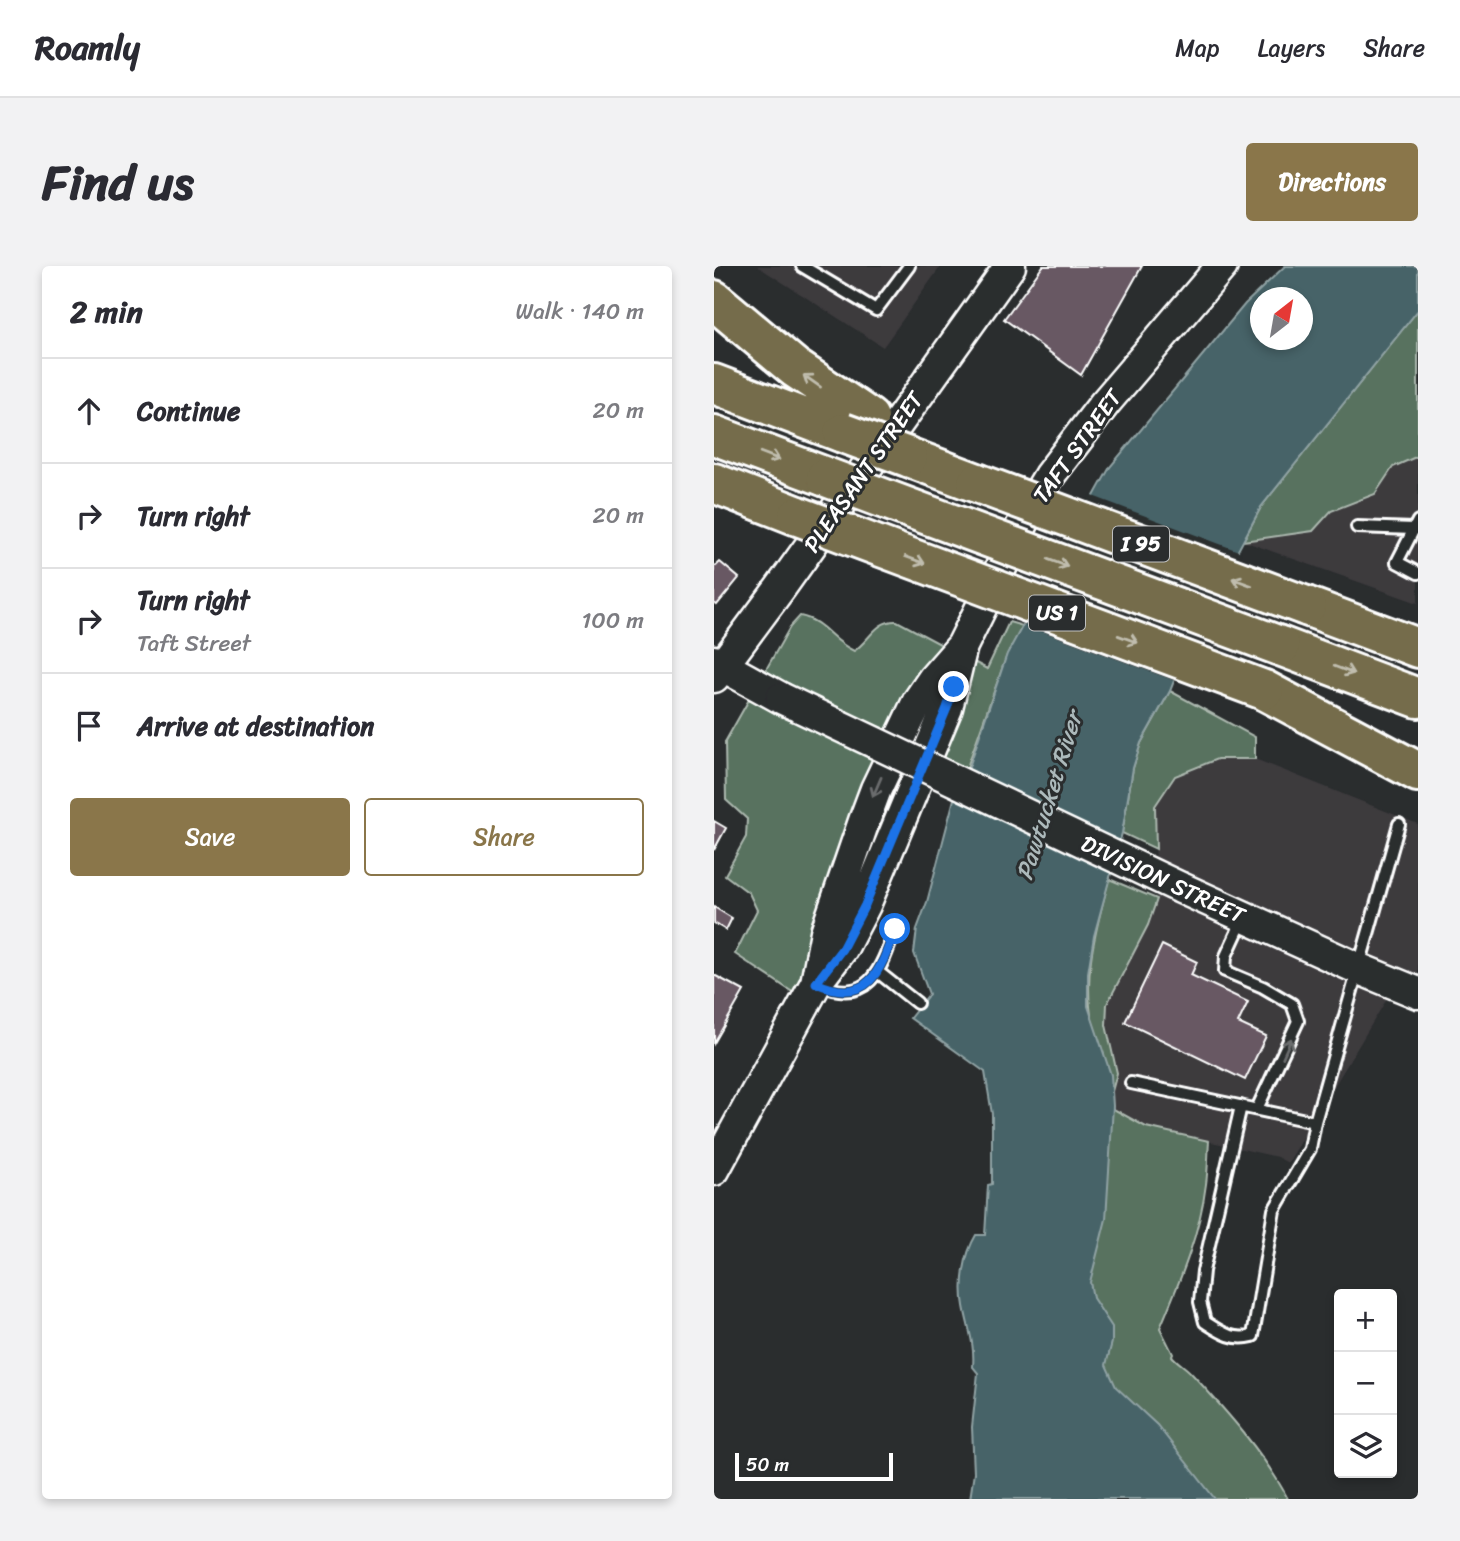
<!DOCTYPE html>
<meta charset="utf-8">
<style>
:root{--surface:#fff;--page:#f2f2f3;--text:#2b2b33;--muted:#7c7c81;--line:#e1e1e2;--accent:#8a764a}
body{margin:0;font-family:Sriracha,sans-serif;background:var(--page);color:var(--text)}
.controls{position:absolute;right:21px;bottom:21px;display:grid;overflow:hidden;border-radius:7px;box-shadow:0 4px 10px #0003}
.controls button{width:63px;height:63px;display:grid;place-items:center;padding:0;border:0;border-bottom:2px solid var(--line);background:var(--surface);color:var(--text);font:35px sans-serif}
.compass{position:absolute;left:536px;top:21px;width:63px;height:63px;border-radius:50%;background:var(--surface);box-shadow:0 4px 10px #0003;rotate:31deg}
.scale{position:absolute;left:21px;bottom:18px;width:158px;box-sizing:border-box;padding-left:7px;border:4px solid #fff;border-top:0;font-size:19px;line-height:24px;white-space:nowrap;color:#fff;-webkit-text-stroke:5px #2a2d2e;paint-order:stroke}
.stop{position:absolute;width:21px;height:21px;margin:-16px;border:5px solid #1a73e8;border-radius:50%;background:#fff}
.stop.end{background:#1a73e8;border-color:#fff;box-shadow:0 2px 7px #0008}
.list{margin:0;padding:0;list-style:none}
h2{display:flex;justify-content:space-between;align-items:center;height:91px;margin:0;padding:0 28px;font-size:30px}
h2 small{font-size:23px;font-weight:400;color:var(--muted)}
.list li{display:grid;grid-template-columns:46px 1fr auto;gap:21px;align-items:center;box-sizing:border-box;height:105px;padding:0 28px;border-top:2px solid var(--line)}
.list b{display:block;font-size:26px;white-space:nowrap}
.list p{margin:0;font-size:23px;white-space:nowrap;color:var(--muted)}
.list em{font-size:23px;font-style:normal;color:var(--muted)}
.actions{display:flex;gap:14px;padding:21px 28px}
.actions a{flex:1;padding:16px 0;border:2px solid var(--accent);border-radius:7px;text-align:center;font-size:24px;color:var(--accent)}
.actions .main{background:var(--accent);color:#fff}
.icon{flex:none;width:38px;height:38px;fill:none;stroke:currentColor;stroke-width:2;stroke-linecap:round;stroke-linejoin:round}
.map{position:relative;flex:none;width:704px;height:1233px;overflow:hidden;border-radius:7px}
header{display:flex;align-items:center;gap:42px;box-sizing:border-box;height:98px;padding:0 35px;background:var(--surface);border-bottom:2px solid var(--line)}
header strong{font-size:33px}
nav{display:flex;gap:38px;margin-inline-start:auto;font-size:24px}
.intro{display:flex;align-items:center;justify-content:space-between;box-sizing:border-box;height:168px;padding:0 42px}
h1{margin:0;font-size:49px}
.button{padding:18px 32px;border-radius:7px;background:var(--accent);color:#fff;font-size:24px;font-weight:700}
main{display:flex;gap:42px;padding:0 42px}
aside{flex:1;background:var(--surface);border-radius:7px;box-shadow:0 4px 10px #0003}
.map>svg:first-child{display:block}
.built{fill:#3d3a3e}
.green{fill:#58725f;stroke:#acb8af;stroke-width:2}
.water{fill:#466468;stroke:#90a2a4;stroke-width:2;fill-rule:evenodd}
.pier{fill:#2a2d2e}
.building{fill:#685964;stroke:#fff;stroke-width:2}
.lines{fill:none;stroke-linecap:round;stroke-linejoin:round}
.lane-casing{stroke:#fff;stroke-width:16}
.secondary-casing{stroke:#fff;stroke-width:35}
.highway-casing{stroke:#fff;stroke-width:44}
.lane{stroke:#2a2d2e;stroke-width:10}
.secondary{stroke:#2a2d2e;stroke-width:30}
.highway{stroke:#746c4b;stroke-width:38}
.secondary-bridge-casing{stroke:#fff;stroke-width:35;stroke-linecap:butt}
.highway-bridge-casing{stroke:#fff;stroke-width:44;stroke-linecap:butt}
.secondary-bridge{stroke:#2a2d2e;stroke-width:30}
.highway-bridge{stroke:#746c4b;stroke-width:38}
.oneway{stroke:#c0bdae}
.oneway2{stroke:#6a6c6d}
.route{stroke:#1a73e8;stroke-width:9}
.labels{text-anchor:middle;stroke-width:6;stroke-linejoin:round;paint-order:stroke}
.shield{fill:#2a2d2e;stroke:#bfc0c0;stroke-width:2}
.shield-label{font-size:21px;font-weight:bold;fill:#fff}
.street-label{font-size:23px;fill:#fff;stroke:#2a2d2e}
.water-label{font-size:24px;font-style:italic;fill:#acb9bb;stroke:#2a2d2e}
</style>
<header>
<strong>Roamly</strong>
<nav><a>Map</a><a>Layers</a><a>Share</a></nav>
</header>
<div class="intro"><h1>Find us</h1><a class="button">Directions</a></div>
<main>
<aside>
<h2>2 min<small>Walk · 140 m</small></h2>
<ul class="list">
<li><svg class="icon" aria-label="ahead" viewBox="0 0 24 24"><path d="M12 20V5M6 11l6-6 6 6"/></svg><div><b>Continue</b></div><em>20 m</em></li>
<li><svg class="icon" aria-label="right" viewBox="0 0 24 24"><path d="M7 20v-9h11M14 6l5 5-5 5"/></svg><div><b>Turn right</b></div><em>20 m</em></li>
<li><svg class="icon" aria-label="right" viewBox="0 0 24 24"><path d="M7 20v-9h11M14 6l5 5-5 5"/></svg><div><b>Turn right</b><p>Taft Street</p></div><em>100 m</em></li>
<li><svg class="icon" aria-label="arrive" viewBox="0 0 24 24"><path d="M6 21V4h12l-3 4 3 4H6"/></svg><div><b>Arrive at destination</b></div></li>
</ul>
<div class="actions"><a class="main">Save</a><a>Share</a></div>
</aside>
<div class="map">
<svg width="704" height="1233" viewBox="0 0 704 1233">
<rect width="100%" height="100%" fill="#2a2d2e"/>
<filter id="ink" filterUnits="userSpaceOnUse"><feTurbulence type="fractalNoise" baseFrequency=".0143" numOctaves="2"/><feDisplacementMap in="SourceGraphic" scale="14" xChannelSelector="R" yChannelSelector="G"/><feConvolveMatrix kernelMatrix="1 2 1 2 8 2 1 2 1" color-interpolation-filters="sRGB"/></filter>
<g filter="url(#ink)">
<path class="built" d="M43 0H227L169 81Z
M704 190V337L529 275 599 265 617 245 661 228 679 201Z
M503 493H541L704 558V723L683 716 574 897 563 891 432 861 394 840 403 807 392 759 393 738 434 659 443 633 440 540 461 510Z"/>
<path class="green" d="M704 44V190L679 201 661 228 617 245 599 265 529 275 547 241Z
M86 350C111 355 117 375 140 385 156 374 162 354 183 355L273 403 295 356 309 360 293 389 250 510H216L80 727 21 688 43 644 35 627 11 609 32 571 33 553 12 534 11 476 76 361Z
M456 425 541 471V493H503L461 510 441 540 442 583 408 567 419 502 427 477Z
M395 613 443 633 434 659 393 738 392 759 403 807 394 840 432 861 495 875C494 889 494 904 492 918 486 968 465 1017 446 1062L459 1088 458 1090C464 1097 472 1101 478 1108 513 1146 550 1187 574 1233H474L372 1084 380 764C367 712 382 664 395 613Z"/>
<path class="water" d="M571 0H704V44L547 241 476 375 456 425 427 477 419 502 408 567 380 670 374 707V740L397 809 399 840 392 953 376 1016 379 1032 398 1061V1076L392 1099 402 1121 443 1159 501 1233H256L260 1207 258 1161 264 1107 259 1101C261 1077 254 1063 250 1040 246 1018 250 989 262 969H271L274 919 278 918V848L271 806 196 752 215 728 200 687 203 663 213 636 240 533 246 528 293 388 396 201 531 38ZM547 32H589V74H547Z"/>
<path class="pier" d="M376 229 527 286 479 376 464 416 306 357Z"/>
<path class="building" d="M329 0H428L367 109 290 53Z
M6 296 25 312 3 339 0 337V299L2 300Z
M0 555 12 562 0 584Z
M0 641 18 652 12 664 0 657Z
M448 679 483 696 477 709 534 736 524 757 552 770 531 814 411 756Z
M0 709 30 725 0 777Z"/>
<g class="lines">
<g class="lane-casing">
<path id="lane" d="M88 0 162 44 195 0
M704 255 683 296 704 307
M643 261 700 263
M529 653 512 690 511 705 549 721 578 738 584 755 543 843
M164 706 203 737
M104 718C155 740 167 704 181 663
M417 817 601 856
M527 840 489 1005 486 1036 491 1056C508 1067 519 1075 539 1070L560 944 596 883 601 856 685 558"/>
</g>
<g class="secondary-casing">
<path id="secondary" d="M0 395 67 432
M0 411 67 321 296 0
M467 622 643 702 704 727
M102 717 112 666 150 555 162 523 204 435 219 413 248 380 320 235 335 210 391 137 508 0
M0 904 102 717 128 683 151 639 233 442 248 380"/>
</g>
<g class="highway-casing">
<path id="highway" d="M0 34 81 102 155 152
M0 118 129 167
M0 169 112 211
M194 191 263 217
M0 217 84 250
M592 340 704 382
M566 380 704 432
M550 424 704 506"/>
</g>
<use href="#lane" class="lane"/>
<use href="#secondary" class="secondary"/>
<use href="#highway" class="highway"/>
<g class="secondary-bridge-casing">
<path id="secondary-bridge" d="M67 432 467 622"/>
</g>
<g class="highway-bridge-casing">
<path id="highway-bridge" d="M129 167 194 191
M112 211 566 380
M263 217 592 340
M84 250 550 424"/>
</g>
<use href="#secondary-bridge" class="secondary-bridge"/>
<use href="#highway-bridge" class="highway-bridge"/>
</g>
<defs><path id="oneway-shaft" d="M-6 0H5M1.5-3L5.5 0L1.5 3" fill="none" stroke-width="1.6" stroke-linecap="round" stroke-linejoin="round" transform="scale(1.75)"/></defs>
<g class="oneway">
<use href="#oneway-shaft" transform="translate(98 115) rotate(-145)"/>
<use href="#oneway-shaft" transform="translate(56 190) rotate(21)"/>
<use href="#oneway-shaft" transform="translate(201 294) rotate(20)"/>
<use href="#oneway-shaft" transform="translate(344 297) rotate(20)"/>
<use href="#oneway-shaft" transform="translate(528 316) rotate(-160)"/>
<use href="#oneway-shaft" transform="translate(414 373) rotate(20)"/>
<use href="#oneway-shaft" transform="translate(630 404) rotate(21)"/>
</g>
<g class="oneway2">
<use href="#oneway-shaft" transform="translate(163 521) rotate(113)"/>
<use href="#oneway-shaft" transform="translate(573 782) rotate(-66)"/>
</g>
</g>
<g class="lines" filter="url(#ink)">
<path class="route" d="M181 663C166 707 154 740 102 717L128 683 151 639 233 442 240 421"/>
</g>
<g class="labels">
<g class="shield">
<rect x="399" y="260.5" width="56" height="35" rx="5"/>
<rect x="315" y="329.5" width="56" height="35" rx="5"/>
</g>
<g class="shield-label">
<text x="427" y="285">I 95</text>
<text x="343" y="354">US 1</text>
</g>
<g class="street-label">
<text transform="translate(363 180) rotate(-54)" y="8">TAFT STREET</text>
<text transform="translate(149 206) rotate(-55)" y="8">PLEASANT STREET</text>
<text transform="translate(449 613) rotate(25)" y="8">DIVISION STREET</text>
</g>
<g class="water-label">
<text transform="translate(335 530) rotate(-73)" y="8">Pawtucket River</text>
</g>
</g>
</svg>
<div class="controls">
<button>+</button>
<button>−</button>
<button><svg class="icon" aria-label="layers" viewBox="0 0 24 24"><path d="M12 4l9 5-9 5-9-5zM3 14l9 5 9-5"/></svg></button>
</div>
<svg class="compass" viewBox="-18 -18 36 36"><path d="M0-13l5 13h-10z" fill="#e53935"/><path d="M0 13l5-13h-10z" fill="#7c7c81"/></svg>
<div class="scale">50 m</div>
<div class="stop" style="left:181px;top:663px"></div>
<div class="stop end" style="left:240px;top:421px"></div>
</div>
</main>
